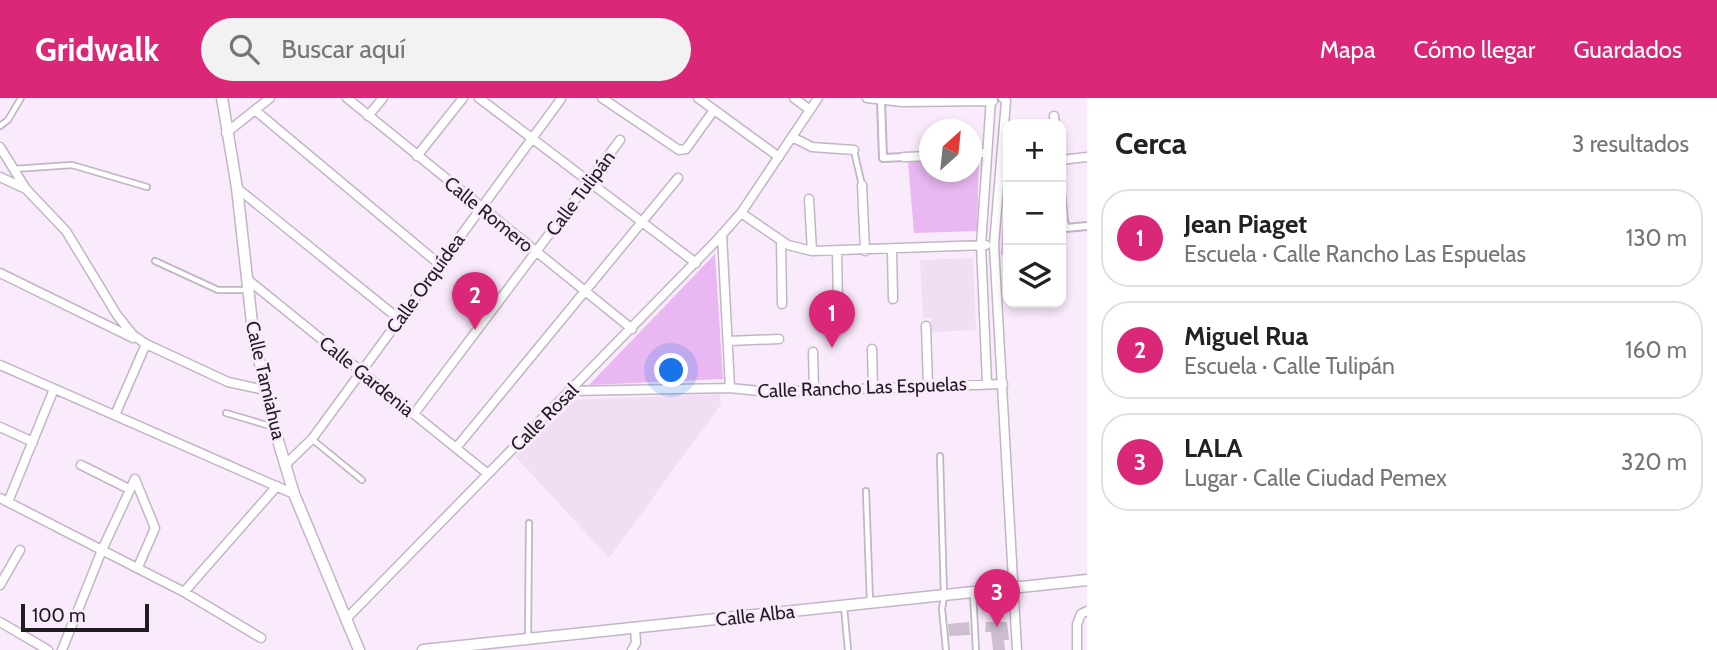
<!DOCTYPE html>
<html lang="es">
<meta charset="utf-8">
<style>
:root{--surface:#fff;--page:#f2f2f2;--text:#222;--muted:#767676;--line:#e0e0e0;--accent:#db2777}
body{margin:0;font-family:Cabin,sans-serif;background:var(--page);color:var(--text)}
.controls{position:absolute;right:21px;top:21px;display:grid;overflow:hidden;border-radius:14px;box-shadow:0 4px 10px #0003}
.controls button{width:63px;height:63px;display:grid;place-items:center;padding:0;border:0;border-bottom:2px solid var(--line);background:var(--surface);color:var(--text);font:35px sans-serif}
.compass{position:absolute;left:919px;top:21px;width:63px;height:63px;border-radius:50%;background:var(--surface);box-shadow:0 4px 10px #0003;rotate:27deg}
.scale{position:absolute;left:21px;bottom:18px;width:128px;box-sizing:border-box;padding-left:7px;border:4px solid #211c22;border-top:0;font-size:19px;line-height:24px;white-space:nowrap;color:#211c22;-webkit-text-stroke:5px #faebfc;paint-order:stroke}
.you{position:absolute;left:672px;top:273px;width:24px;height:24px;margin:-18px;border:5px solid #fff;border-radius:50%;background:#1a73e8;box-shadow:0 0 0 10px #1a73e833}
.badge{display:grid;place-items:center;width:46px;height:46px;border-radius:50%;background:var(--accent);color:#fff;font-size:23px;font-weight:700}
.pin{position:absolute;translate:-50% -58px;filter:drop-shadow(0 2px 4px #0008)}
.pin::after{content:'';position:absolute;top:37px;width:24px;height:21px;background:inherit;clip-path:polygon(0 0,100% 0,50% 100%)}
.list{margin:0;padding:0;list-style:none}
h2{display:flex;justify-content:space-between;align-items:center;height:91px;margin:0;padding:0 28px;font-size:30px}
h2 small{font-size:23px;font-weight:400;color:var(--muted)}
.list li{display:grid;grid-template-columns:46px 1fr auto;gap:21px;align-items:center;box-sizing:border-box;height:98px;margin:0 14px 14px;padding:0 14px;border:2px solid var(--line);border-radius:28px}
.list b{display:block;font-size:26px;white-space:nowrap}
.list p{margin:0;font-size:23px;white-space:nowrap;color:var(--muted)}
.list em{font-size:23px;font-style:normal;color:var(--muted)}
.icon{flex:none;width:38px;height:38px;fill:none;stroke:currentColor;stroke-width:2;stroke-linecap:round;stroke-linejoin:round}
.map{position:relative;flex:none;width:1087px;height:552px;overflow:hidden}
header{display:flex;align-items:center;gap:42px;box-sizing:border-box;height:98px;padding:0 35px;background:var(--accent);color:#fff}
header strong{font-size:33px}
nav{display:flex;gap:38px;margin-inline-start:auto;font-size:24px}
.search{width:490px;height:63px;background:var(--page);display:flex;align-items:center;gap:18px;box-sizing:border-box;padding:0 24px;border-radius:38px;color:var(--muted);font-size:26px}
main{display:flex}
aside{flex:1;background:var(--surface)}
.map>svg:first-child{display:block}
.built{fill:#f1ddf4}
.green{fill:#e9b7f2}
.building{fill:#cdbfd0}
.lines{fill:none;stroke-linecap:round;stroke-linejoin:round}
.service-casing{stroke:#c2b5c5;stroke-width:8}
.pedestrian-casing{stroke:#c2b5c5;stroke-width:10}
.minor-casing{stroke:#c2b5c5;stroke-width:11}
.tertiary-casing{stroke:#c2b5c5;stroke-width:13}
.service{stroke:#fff;stroke-width:4.5}
.pedestrian{stroke:#fff;stroke-width:6}
.minor{stroke:#fff;stroke-width:8}
.tertiary{stroke:#fff;stroke-width:10}
.labels{text-anchor:middle;stroke-width:6;stroke-linejoin:round;paint-order:stroke}
.street-label{font-size:19px;fill:#211c22;stroke:#faebfc}
</style>
<header>
<strong>Gridwalk</strong>
<div class="search"><svg class="icon" aria-label="search" viewBox="0 0 24 24"><circle cx="10" cy="10" r="6"/><path d="M15 15l6 6"/></svg>Buscar aquí</div>
<nav><a>Mapa</a><a>Cómo llegar</a><a>Guardados</a></nav>
</header>
<main>
<div class="map">
<svg width="1087" height="552" viewBox="0 0 1087 552">
<rect width="100%" height="100%" fill="#faebfc"/>
<path class="built" d="M973 160 976 232 932 234 931 220H923L920 162Z
M720 296 721 306 609 460 515 358 569 302Z"/>
<path class="green" d="M972 60H979L977 133 914 135 908 64 929 63 930 74H972Z
M1008 76V156L1001 157 1005 77Z
M715 156 723 281 589 287Z"/>
<path class="building" d="M969 524 970 537 949 538 948 526Z
M986 524H1007L1009 542H1004L1005 552H993L991 534H985Z"/>
<g class="lines">
<g class="service-casing">
<path id="service" d="M0 28 8 22 21 0
M854 53 862 87
M14 71 72 67 147 89
M155 163 218 192H248
M226 315 273 329
M313 342 362 382
M940 358 944 498 942 511 946 552
M866 393 870 504
M973 494 976 552
M844 509 848 552
M528 540 529 425"/>
</g>
<g class="pedestrian-casing">
<path id="pedestrian" d="M881 3 883 60 904 59
M1063 120 1066 130 1087 128"/>
</g>
<g class="minor-casing">
<path id="minor" d="M347 0 632 231
M479 0 696 165
M602 0 679 52 686 51 714 12
M698 0 779 59
M794 0 810 12
M867 0 902 4 993 3
M1003 0 1006 3 994 147 1017 552
M256 13 439 166
M368 18 383 0
M1054 18 1055 26
M226 35 270 0
M792 39 812 49 854 52
M0 49 26 91 66 133 117 217 133 237 146 246 115 317
M972 56 986 55
M417 58 463 0
M904 59 930 58
M1061 62 1087 59
M0 79 26 91
M862 87 865 153
M237 90 399 221
M1061 98 1063 120
M809 101 812 153
M741 115 788 147 812 153 986 147
M722 136 730 290
M781 143 782 206
M892 151 893 201
M837 154 838 206
M0 175 133 240
M247 181 488 376
M926 228 928 288
M728 243 779 241
M144 245 228 284 265 292
M872 251 873 290
M813 254 814 293
M0 267 294 396
M987 285 981 147 991 0
M570 293 730 290 770 294 1003 286
M414 316 620 42
M0 329 33 344
M456 350 678 80
M286 366 312 341 561 1
M81 367 129 391
M0 400 184 494 261 540
M8 404 54 291
M0 487 20 452
M184 494 277 388
M346 521 718 141 741 115 818 0
M0 524 48 552
M62 552 102 452 135 381 155 430 138 469
M632 552 636 545 635 530
M1077 552V526L1081 516 1087 513"/>
</g>
<g class="tertiary-casing">
<path id="tertiary" d="M222 0 237 90 253 234 274 329 294 396 359 552
M423 552 1087 482"/>
</g>
<use href="#service" class="service"/>
<use href="#pedestrian" class="pedestrian"/>
<use href="#minor" class="minor"/>
<use href="#tertiary" class="tertiary"/>
</g>
<g class="labels">
<g class="street-label">
<text transform="translate(580 95) rotate(-53)" y="7">Calle Tulipán</text>
<text transform="translate(489 116) rotate(39)" y="7">Calle Romero</text>
<text transform="translate(425 185) rotate(-54)" y="7">Calle Orquídea</text>
<text transform="translate(367 278) rotate(39)" y="7">Calle Gardenia</text>
<text transform="translate(266 282) rotate(77)" y="7">Calle Tamiahua</text>
<text transform="translate(862 289) rotate(-2)" y="7">Calle Rancho Las Espuelas</text>
<text transform="translate(544 319) rotate(-45)" y="7">Calle Rosal</text>
<text transform="translate(755 517) rotate(-6)" y="7">Calle Alba</text>
</g>
</g>
</svg>
<div class="controls">
<button>+</button>
<button>−</button>
<button><svg class="icon" aria-label="layers" viewBox="0 0 24 24"><path d="M12 4l9 5-9 5-9-5zM3 14l9 5 9-5"/></svg></button>
</div>
<svg class="compass" viewBox="-18 -18 36 36"><path d="M0-13l5 13h-10z" fill="#e53935"/><path d="M0 13l5-13h-10z" fill="#767676"/></svg>
<div class="scale">100 m</div>
<div class="you"></div>
<div class="pin badge" style="left:832px;top:250px">1</div>
<div class="pin badge" style="left:475px;top:232px">2</div>
<div class="pin badge" style="left:997px;top:529px">3</div>
</div>
<aside>
<h2>Cerca<small>3 resultados</small></h2>
<ul class="list">
<li><span class="badge">1</span><div><b>Jean Piaget</b><p>Escuela · Calle Rancho Las Espuelas</p></div><em>130 m</em></li>
<li><span class="badge">2</span><div><b>Miguel Rua</b><p>Escuela · Calle Tulipán</p></div><em>160 m</em></li>
<li><span class="badge">3</span><div><b>LALA</b><p>Lugar · Calle Ciudad Pemex</p></div><em>320 m</em></li>
</ul>
</aside>
</main>
